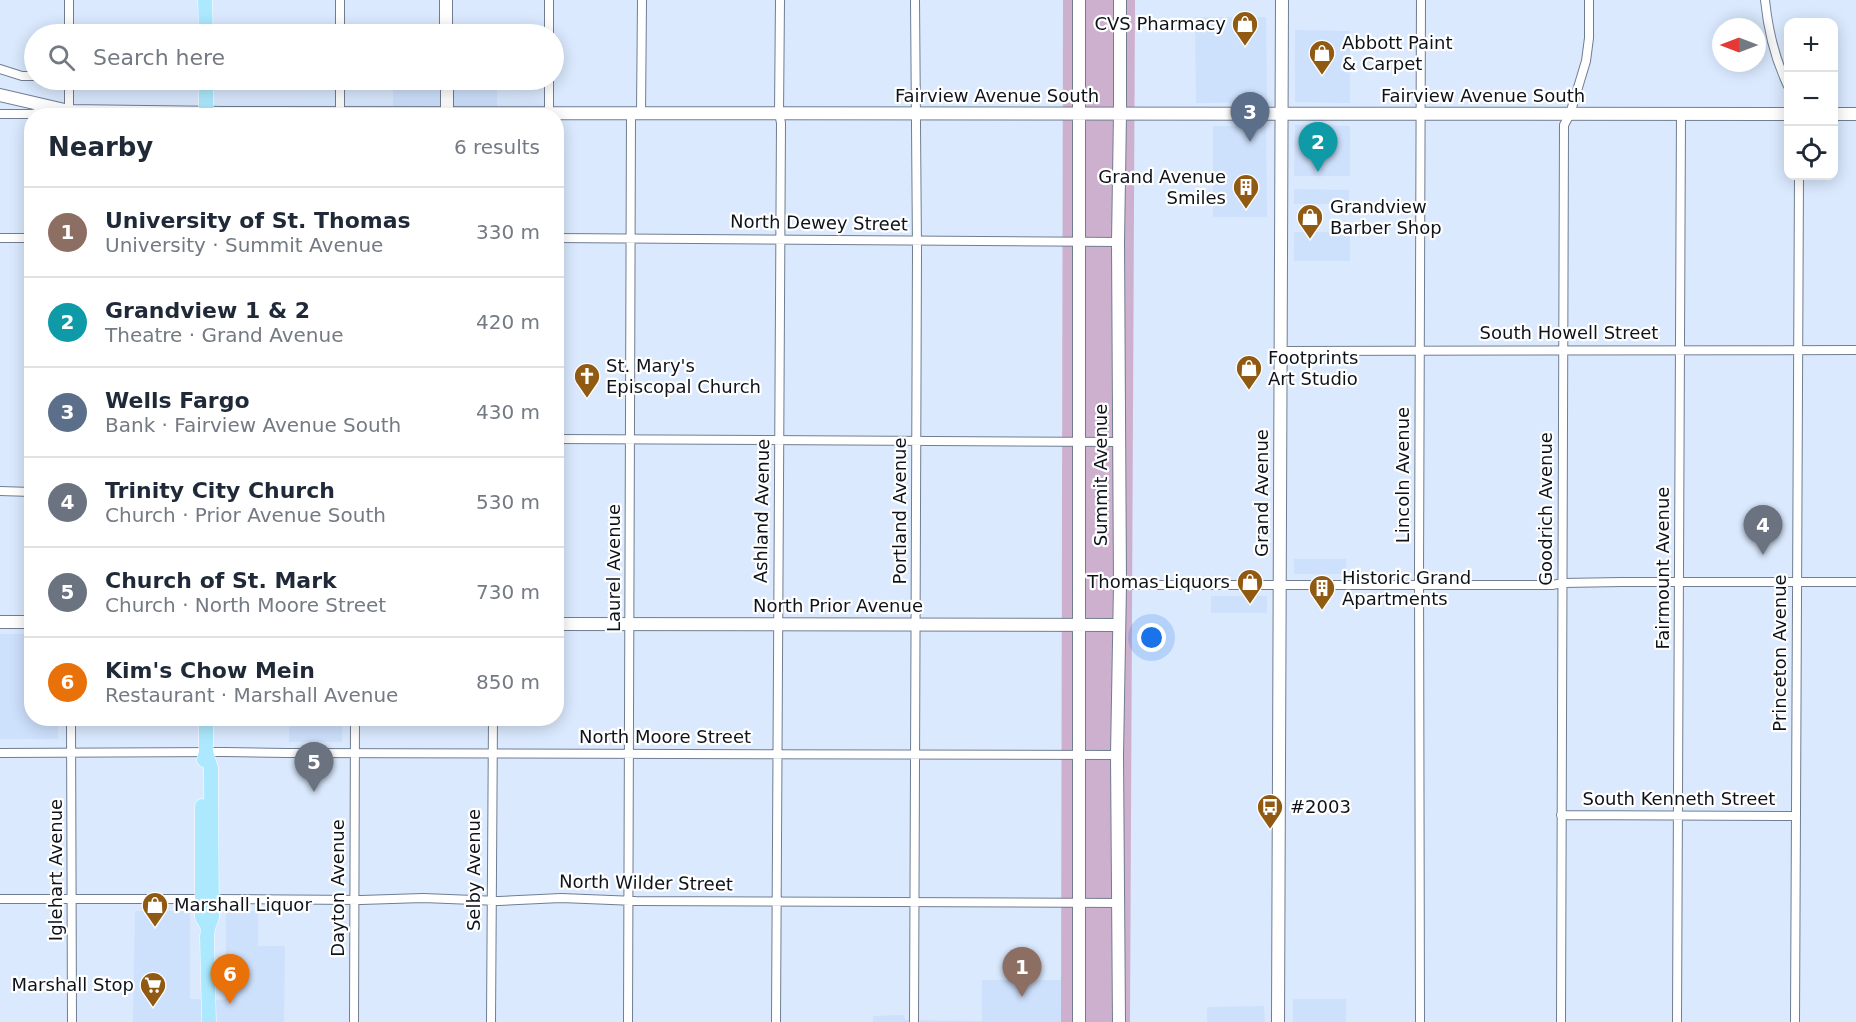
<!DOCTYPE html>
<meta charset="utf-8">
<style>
:root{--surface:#fff;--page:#f6f6f7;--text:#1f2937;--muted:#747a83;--line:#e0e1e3;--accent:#0f766e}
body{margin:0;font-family:"DejaVu Sans",sans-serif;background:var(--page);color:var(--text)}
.controls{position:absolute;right:18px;top:18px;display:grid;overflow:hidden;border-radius:12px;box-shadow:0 3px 15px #0003}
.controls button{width:54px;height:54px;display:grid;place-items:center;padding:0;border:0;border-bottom:2px solid var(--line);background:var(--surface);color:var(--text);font:30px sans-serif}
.compass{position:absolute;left:1712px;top:18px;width:54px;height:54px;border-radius:50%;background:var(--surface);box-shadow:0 3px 15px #0003;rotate:270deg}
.you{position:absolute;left:1152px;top:638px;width:21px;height:21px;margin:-15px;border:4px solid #fff;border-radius:50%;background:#1a73e8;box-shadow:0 0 0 9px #1a73e833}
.badge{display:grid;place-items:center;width:39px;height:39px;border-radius:50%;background:var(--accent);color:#fff;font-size:20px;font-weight:700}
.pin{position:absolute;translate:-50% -50px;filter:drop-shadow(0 2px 3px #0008)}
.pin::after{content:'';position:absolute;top:32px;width:21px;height:18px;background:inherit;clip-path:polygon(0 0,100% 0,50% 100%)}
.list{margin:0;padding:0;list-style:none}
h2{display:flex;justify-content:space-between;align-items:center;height:78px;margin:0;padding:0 24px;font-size:26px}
h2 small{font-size:20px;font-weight:400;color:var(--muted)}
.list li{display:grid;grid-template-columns:39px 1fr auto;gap:18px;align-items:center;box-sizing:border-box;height:90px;padding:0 24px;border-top:2px solid var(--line)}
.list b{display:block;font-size:22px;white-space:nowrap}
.list p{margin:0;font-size:20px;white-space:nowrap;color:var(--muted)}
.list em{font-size:20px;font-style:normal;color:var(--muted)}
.icon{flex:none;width:33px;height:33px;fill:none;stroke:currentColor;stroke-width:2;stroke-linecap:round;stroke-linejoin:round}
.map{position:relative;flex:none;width:1856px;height:1022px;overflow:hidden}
.search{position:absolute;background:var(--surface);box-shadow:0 3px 15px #0003;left:24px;top:24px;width:540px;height:66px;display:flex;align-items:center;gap:15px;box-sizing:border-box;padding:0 21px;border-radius:33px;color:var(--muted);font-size:22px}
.panel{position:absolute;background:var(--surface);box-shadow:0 3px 15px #0003;left:24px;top:108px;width:540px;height:618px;border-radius:24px}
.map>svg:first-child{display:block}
.built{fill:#cde0fc}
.green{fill:#cdb0ce}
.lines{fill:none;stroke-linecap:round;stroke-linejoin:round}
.street-casing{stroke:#717e91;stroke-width:10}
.secondary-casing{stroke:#717e91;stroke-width:14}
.primary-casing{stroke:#fff;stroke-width:15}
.street{stroke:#fff;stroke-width:8}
.secondary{stroke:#fff;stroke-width:12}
.primary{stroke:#ace9fe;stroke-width:14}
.labels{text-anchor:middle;stroke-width:4.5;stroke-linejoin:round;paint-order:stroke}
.poi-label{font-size:18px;fill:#0e131a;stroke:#fff;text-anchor:start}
.street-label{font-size:18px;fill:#0e131a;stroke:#fff}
</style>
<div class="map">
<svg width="1856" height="1022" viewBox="0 0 1856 1022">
<rect width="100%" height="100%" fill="#dae9fe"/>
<path class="built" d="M1195 17H1266L1267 102 1196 103Z
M1295 30 1350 31V103L1295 102Z
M393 80 497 81V114H393Z
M1295 125 1350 126V176H1294Z
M1213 126H1266L1267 217H1213Z
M1294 189 1349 190V204H1294Z
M1294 232H1350V261H1294Z
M1294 559H1346L1347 574H1294Z
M1211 596H1267V613H1211Z
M0 634H31L32 718 58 719V739H0Z
M289 719H342V742H289Z
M135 911H190V999L226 1000V913L228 911H258V946H285L284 1022H133Z
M982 980H1061V1022H873V1016L904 1015 905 1020 982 1021Z
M1293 999H1346V1022H1293Z
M1264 1006 1265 1022H1207V1007Z"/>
<path class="green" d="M1063 0H1135L1130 1022H1061Z"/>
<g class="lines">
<g class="street-casing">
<path id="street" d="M69 0V34
M340 0V34
M1765 0C1768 30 1775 59 1788 86
M549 34V0
M0 69 22 76H34
M69 80V115
M340 80V113
M549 113V80
M641 113 642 0
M0 114H32L54 108
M0 238H32
M556 238 1118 242
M1281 351 1856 350
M556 439 1119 442
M0 491 32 492
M1120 585H1552L1563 583 1622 582H1856
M71 718 72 1022
M0 753 224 752 287 753 1117 755
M1561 815 1796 816
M0 899H202
M212 899 361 900 423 898 499 901 561 898 636 901 1118 903
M354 1022 355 718
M491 1022 493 718
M628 1022 631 113
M776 1022 781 123 779 113 780 0
M914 1022 917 251 915 0
M1420 1022 1419 574 1421 0
M1561 1022 1564 125 1570 114 1586 61 1589 38V0
M1677 1022 1681 114
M1795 1022 1799 176"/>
</g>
<g class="secondary-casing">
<path id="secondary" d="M446 0V34
M447 80V113
M0 95 69 111 222 113 1788 114
M1834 114H1856
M0 622H32
M556 624 1119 625
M1079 1022V0
M1119 1022 1117 755 1120 585 1118 242 1120 114V0
M1278 1022 1282 0"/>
</g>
<g class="primary-casing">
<path id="primary" d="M205 0 206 34
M206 80V116
M206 752 211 768V778L212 917 208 928 207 937 209 1022
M204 760 206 752V718
M202 806V917L208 928"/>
</g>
<use href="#street" class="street"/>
<use href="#secondary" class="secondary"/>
<use href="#primary" class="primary"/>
</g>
<defs>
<g id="shop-pin" transform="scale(1.35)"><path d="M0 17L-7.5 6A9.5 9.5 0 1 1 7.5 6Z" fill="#915a12" stroke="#fff"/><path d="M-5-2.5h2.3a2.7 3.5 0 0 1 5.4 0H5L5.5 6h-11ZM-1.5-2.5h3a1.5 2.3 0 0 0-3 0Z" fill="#fff"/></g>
<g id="building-pin" transform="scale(1.35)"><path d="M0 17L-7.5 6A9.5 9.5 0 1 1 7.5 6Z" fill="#915a12" stroke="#fff"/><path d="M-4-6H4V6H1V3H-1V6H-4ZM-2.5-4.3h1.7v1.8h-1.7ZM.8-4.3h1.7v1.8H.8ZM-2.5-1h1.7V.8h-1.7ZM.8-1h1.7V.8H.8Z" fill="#fff"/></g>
<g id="church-pin" transform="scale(1.35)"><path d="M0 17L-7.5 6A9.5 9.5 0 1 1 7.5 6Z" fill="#915a12" stroke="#fff"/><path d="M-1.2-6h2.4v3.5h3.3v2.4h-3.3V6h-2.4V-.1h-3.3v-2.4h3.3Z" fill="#fff"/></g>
<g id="bus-pin" transform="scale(1.35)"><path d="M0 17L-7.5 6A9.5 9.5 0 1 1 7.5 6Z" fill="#915a12" stroke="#fff"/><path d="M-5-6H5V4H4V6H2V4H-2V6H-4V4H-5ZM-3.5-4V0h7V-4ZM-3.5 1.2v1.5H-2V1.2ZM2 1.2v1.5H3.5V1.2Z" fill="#fff"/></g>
<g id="supermarket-pin" transform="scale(1.35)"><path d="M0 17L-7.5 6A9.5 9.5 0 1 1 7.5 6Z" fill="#915a12" stroke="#fff"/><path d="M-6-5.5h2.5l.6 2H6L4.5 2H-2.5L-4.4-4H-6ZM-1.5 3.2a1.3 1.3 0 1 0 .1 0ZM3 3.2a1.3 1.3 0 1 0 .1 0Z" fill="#fff"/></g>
</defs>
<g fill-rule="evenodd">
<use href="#shop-pin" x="1245" y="24"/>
<use href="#shop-pin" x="1322" y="53"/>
<use href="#building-pin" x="1246" y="187"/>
<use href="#shop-pin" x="1310" y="217"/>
<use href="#shop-pin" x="1249" y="368"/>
<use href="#church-pin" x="587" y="376"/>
<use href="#shop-pin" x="1250" y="582"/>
<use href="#building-pin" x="1322" y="588"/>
<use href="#bus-pin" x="1270" y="807"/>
<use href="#shop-pin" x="155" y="905"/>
<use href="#supermarket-pin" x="153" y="985"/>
</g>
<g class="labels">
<g class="poi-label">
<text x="1226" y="30" text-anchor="end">CVS Pharmacy</text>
<text x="1342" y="49">Abbott Paint<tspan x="1342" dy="21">&amp; Carpet</tspan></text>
<text x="1226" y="183" text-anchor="end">Grand Avenue<tspan x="1226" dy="21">Smiles</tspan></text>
<text x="1330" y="213">Grandview<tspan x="1330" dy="21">Barber Shop</tspan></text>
<text x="1268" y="364">Footprints<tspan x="1268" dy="21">Art Studio</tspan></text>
<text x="606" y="372">St. Mary's<tspan x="606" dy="21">Episcopal Church</tspan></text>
<text x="1342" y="584">Historic Grand<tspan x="1342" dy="21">Apartments</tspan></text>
<text x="1230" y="588" text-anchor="end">Thomas Liquors</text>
<text x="1290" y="813">#2003</text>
<text x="174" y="911">Marshall Liquor</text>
<text x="134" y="991" text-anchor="end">Marshall Stop</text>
</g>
<g class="street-label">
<text x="997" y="102">Fairview Avenue South</text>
<text x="1483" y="102">Fairview Avenue South</text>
<text transform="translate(819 223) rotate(1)" y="6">North Dewey Street</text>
<text x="1569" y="339">South Howell Street</text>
<text transform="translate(1101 475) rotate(-90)" y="6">Summit Avenue</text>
<text transform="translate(1403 475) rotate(-90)" y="6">Lincoln Avenue</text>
<text transform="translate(1262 493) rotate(-90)" y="6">Grand Avenue</text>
<text transform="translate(1546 509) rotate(-90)" y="6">Goodrich Avenue</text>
<text transform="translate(762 511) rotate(-89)" y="6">Ashland Avenue</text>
<text transform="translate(900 511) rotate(-90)" y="6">Portland Avenue</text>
<text transform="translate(614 568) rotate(-90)" y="6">Laurel Avenue</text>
<text transform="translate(1663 568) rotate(-90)" y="6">Fairmount Avenue</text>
<text x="838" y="612">North Prior Avenue</text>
<text transform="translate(1780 653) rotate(-90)" y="6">Princeton Avenue</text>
<text x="665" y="743">North Moore Street</text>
<text x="1679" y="805">South Kenneth Street</text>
<text transform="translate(56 870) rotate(-90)" y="6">Iglehart Avenue</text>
<text transform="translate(474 870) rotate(-90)" y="6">Selby Avenue</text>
<text transform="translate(646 883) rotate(1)" y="6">North Wilder Street</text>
<text transform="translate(338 888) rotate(-90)" y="6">Dayton Avenue</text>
</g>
</g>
</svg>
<div class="controls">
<button>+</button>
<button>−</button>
<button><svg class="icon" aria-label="locate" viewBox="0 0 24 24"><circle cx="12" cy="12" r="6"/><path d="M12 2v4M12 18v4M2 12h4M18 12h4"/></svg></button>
</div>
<svg class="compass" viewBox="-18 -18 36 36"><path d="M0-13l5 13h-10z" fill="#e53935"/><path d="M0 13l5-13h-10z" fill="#747a83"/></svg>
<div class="you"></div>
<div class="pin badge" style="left:1022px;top:997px;background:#8d6e63">1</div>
<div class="pin badge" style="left:1318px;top:172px;background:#0f9aa8">2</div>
<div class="pin badge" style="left:1250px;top:142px;background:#5c6f8a">3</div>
<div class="pin badge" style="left:1763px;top:555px;background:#6b7280">4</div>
<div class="pin badge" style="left:314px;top:792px;background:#6b7280">5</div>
<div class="pin badge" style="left:230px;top:1004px;background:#e8710a">6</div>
<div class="search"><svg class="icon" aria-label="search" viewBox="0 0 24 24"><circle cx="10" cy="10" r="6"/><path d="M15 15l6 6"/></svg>Search here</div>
<section class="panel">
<h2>Nearby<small>6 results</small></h2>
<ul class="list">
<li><span class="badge" style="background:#8d6e63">1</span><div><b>University of St. Thomas</b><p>University · Summit Avenue</p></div><em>330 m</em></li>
<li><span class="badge" style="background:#0f9aa8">2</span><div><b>Grandview 1 &amp; 2</b><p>Theatre · Grand Avenue</p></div><em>420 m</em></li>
<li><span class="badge" style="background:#5c6f8a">3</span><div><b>Wells Fargo</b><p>Bank · Fairview Avenue South</p></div><em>430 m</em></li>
<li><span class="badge" style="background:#6b7280">4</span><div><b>Trinity City Church</b><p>Church · Prior Avenue South</p></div><em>530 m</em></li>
<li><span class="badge" style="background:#6b7280">5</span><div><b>Church of St. Mark</b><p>Church · North Moore Street</p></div><em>730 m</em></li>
<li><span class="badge" style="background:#e8710a">6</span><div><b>Kim's Chow Mein</b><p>Restaurant · Marshall Avenue</p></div><em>850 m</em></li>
</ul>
</section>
</div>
